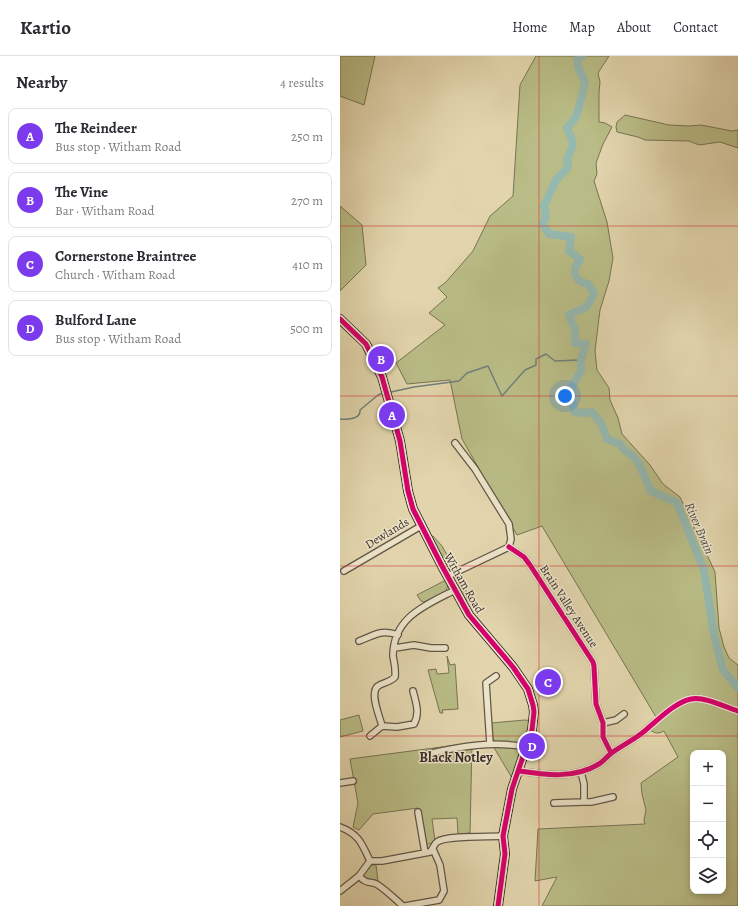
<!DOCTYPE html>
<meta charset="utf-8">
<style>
:root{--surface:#fff;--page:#f2f2f3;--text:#2b2b33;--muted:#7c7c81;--line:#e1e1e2;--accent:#7c3aed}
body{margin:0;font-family:Alegreya,serif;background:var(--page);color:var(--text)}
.controls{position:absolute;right:12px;bottom:12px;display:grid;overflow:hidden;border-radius:8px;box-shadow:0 2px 6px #0003}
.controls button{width:36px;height:36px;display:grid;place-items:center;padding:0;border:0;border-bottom:1px solid var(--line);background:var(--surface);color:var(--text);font:20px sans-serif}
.you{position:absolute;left:225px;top:340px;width:14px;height:14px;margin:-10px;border:3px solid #fff;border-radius:50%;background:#1a73e8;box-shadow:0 0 0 6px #1a73e833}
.badge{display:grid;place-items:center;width:26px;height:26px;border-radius:50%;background:var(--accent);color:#fff;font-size:13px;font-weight:700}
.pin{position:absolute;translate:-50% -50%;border:2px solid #fff;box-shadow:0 1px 4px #0006}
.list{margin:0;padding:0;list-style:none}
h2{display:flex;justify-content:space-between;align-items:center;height:52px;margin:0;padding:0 16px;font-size:17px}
h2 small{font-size:13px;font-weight:400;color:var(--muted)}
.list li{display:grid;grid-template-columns:26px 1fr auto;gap:12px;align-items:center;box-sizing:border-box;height:56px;margin:0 8px 8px;padding:0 8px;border:1px solid var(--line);border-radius:8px}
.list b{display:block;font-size:15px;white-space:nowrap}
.list p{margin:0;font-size:13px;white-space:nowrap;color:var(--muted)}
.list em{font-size:13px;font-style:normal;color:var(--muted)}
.icon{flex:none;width:22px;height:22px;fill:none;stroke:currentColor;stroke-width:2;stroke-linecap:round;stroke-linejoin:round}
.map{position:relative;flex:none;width:398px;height:850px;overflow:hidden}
header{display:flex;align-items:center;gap:24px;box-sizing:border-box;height:56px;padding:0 20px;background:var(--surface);border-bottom:1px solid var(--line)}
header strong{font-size:19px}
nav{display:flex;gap:22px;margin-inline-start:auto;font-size:14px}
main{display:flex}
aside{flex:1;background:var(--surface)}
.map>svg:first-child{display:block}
.green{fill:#b9bc86;stroke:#787456;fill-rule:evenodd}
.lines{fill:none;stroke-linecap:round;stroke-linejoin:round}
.stream{stroke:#708079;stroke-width:1.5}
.river{stroke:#95b8af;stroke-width:8}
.street-casing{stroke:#625648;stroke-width:8}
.secondary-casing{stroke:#382c27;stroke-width:10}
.street{stroke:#ece4ca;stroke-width:5.5}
.secondary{stroke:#ece4ca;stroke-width:8}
.cycleway-casing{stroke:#ece4ca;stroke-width:8}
.cycleway{stroke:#d6006c;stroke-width:5}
.grid{fill:none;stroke:#d62828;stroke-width:1;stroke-opacity:0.55}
.labels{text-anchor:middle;stroke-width:3;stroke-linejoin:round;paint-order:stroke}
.street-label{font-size:12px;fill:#382c27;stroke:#ece4ca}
.water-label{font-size:13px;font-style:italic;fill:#4b4842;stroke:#ece4ca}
.quarter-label{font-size:14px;font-weight:bold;fill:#382c27;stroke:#ece4ca}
</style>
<header>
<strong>Kartio</strong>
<nav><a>Home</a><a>Map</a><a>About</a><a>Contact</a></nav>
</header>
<main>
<aside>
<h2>Nearby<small>4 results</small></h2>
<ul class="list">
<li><span class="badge">A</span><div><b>The Reindeer</b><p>Bus stop · Witham Road</p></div><em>250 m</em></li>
<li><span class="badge">B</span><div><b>The Vine</b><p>Bar · Witham Road</p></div><em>270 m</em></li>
<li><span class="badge">C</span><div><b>Cornerstone Braintree</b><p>Church · Witham Road</p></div><em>410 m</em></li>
<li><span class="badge">D</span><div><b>Bulford Lane</b><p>Bus stop · Witham Road</p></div><em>500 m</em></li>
</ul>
</aside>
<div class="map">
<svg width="398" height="850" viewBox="0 0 398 850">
<rect width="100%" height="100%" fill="#e2d5ad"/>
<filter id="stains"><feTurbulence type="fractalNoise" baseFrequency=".005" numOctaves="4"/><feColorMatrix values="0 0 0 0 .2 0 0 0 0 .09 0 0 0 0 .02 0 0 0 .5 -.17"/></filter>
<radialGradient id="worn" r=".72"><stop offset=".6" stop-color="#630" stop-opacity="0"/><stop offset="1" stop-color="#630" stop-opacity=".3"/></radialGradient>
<path class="green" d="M0 0H35L24 49 0 40Z
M196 0H269L258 17 260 26 259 36V66L265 67 272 71 263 88 256 107 257 118 254 125 267 166 273 202 269 225 260 254 255 295 257 314 269 332 270 344 278 362 282 378 310 409 323 428 340 441 375 516 379 572 384 591 389 602 398 609V850H202L217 821 195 825 198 773 305 768 304 764 306 754 302 738 301 727 338 701 324 675C318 678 315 678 309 673L319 666 202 470 177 479 122 383 110 324 67 328 56 307 105 269 89 257 107 241 98 232 106 226 133 195 150 160 173 140 180 29ZM353 697H383V835H353Z
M285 59 329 69 349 70 361 69 392 75 398 74V92L380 86 359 89 349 85 305 84 298 81 277 76 276 71 277 66Z
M0 150 22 169 26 209 0 235Z
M93 480 102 490 115 513 109 514 107 511 90 481Z
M118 519 126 535 127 545 124 547 114 527 115 520Z
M106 524 108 529 106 535 84 546 81 545 77 539Z
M107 600 110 609 115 608 118 653 102 654 103 657H100L88 614 96 613 97 618 109 617Z
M19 659 23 675 0 681V664Z
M185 664 193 665 183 688 155 686 153 683 151 667Z
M132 687 130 777 118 778 117 762 92 763 95 785 83 791 78 752 33 758 19 774 13 771 18 747 10 703Z
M153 690 171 691 182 694 172 722Z
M30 809H36L38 825C31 827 28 825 22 820L23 817Z"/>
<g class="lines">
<path class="stream" d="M51 336 74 331 119 325 127 317 148 310 162 340 185 314 196 309V303L206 298 215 305 239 304
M0 363C7 364 21 363 20 354L38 339 43 337"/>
<path class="river" d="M242 0 237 4 239 13 245 26 242 40 236 61 227 72C235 88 234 88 227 103L228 111 216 124 204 150 206 160 203 168 205 172 209 178 231 181 229 195 240 203C232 215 233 225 248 228L254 237C246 256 246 250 229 259L235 274V287L246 288 241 304V315L231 332 234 356 245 357 252 356 262 369 267 383 280 388 285 395 293 400 298 406 311 435 337 447 364 514 374 579 383 614 398 632"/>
<g class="street-casing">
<path id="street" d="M169 491 184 501 190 509 253 606 254 610 256 648 263 667V681L271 697
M4 515 81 470
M108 520 169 491 171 483 169 468 135 413 115 387
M19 585C35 579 41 573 58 579
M55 592 74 589 91 592H105
M263 667 276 664 284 658
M42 670 57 671 74 668C80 657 76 647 73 635
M30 680 42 670C40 661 29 637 38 630 44 626 49 627 55 621 56 612 54 607 53 600 53 561 86 549 115 534
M150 688 146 627 156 620
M88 698C121 690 153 685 187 691
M179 715C206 719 234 723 259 708 264 705 268 699 273 696 284 688 298 682 308 672 320 662 336 646 351 643 364 640 385 651 398 655
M241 716 244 728V746H251L273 741
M0 727 13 725
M214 747 244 746
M78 756 85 797
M0 771C19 778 22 788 30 805H42L90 796C93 793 94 788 97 786 106 779 151 781 163 780
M19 820C28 830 31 824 38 829 47 835 55 843 63 850
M0 835 19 820 30 805
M65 850 99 844 104 835 100 809 93 793"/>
</g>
<g class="secondary-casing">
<path id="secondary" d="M0 263 26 288 42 321 60 385 68 435 73 453 102 510 129 559 173 611 188 633 193 649 194 656 192 674 172 733 163 780 165 798 158 850"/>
</g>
<use href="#street" class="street"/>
<use href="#secondary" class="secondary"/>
<g class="cycleway-casing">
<path id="cycleway" d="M0 263 26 288 42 321 60 385 68 435 73 453 102 510 129 559 173 611 188 633 193 649 194 656 192 674 172 733 163 780 165 798 158 850
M169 491 184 501 190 509 253 606 254 610 256 648 263 667V681L271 697
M179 715C206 719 234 723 259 708 264 705 268 699 273 696 284 688 298 682 308 672 320 662 336 646 351 643 364 640 385 651 398 655"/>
</g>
<use href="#cycleway" class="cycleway"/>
</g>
<path class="grid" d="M199 0V850M0 170H398M0 340H398M0 510H398M0 680H398"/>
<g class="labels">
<g class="street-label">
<text transform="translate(47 477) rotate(-31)" y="4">Dewlands</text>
<text transform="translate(124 527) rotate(60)" y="4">Witham Road</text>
<text transform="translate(229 550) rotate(57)" y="4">Brain Valley Avenue</text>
</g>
<g class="water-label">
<text transform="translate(360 472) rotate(67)" y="5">River Brain</text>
</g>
<g class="quarter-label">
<text x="116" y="706">Black Notley</text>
</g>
</g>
<rect width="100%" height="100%" filter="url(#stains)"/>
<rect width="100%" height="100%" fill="url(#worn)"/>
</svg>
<div class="controls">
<button>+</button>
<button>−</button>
<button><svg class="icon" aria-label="locate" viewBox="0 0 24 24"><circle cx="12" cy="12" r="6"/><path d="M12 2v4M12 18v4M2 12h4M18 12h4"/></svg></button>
<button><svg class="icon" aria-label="layers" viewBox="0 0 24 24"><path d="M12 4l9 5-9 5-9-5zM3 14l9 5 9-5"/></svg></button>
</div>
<div class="you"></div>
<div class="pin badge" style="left:52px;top:359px">A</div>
<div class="pin badge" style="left:41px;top:303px">B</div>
<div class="pin badge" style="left:208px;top:626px">C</div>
<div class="pin badge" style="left:192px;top:690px">D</div>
</div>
</main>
